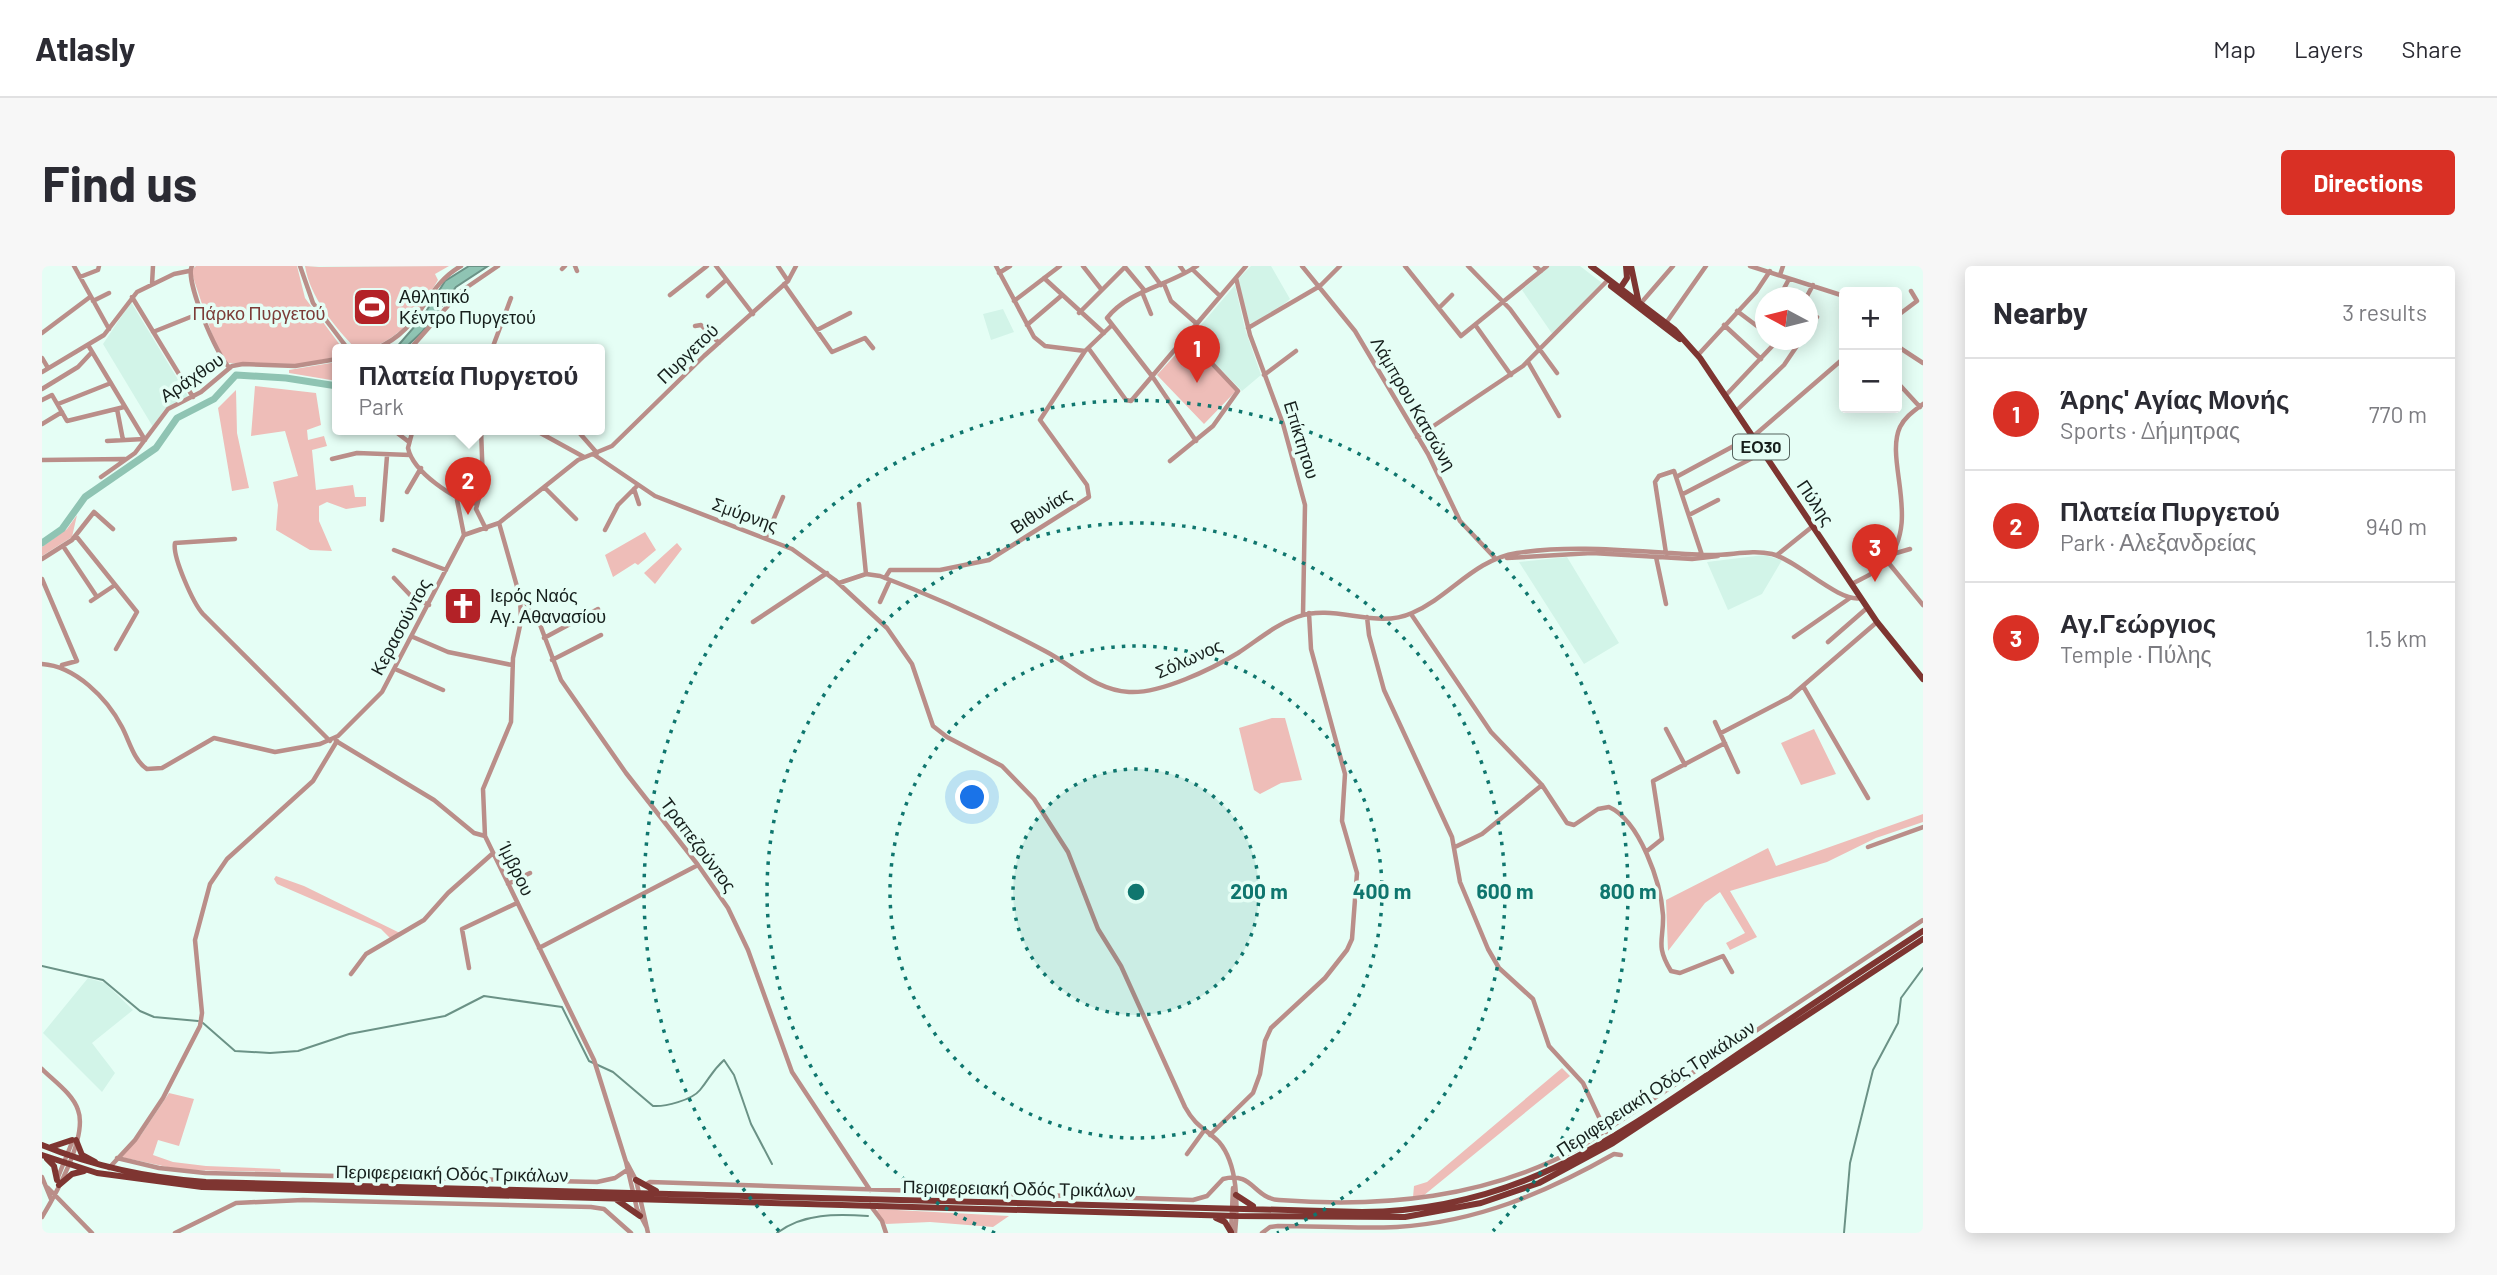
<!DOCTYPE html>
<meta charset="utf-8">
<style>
:root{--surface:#fff;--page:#f7f7f7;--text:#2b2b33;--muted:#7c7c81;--line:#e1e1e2;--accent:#d93025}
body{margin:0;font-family:Barlow,sans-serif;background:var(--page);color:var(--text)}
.controls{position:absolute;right:21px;top:21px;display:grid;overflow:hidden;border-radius:7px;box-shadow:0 4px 18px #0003}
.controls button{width:63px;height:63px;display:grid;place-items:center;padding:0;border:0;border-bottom:2px solid var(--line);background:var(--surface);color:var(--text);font:35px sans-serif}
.compass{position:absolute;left:1713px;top:21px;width:63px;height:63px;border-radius:50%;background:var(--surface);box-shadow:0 4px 18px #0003;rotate:277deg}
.you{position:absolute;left:931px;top:532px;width:24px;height:24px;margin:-18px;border:5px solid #fff;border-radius:50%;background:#1a73e8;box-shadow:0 0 0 10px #1a73e833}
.badge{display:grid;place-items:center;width:46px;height:46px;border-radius:50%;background:var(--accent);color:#fff;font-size:23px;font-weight:700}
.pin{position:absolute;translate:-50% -58px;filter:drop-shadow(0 2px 4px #0008)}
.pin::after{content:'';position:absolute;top:37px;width:24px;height:21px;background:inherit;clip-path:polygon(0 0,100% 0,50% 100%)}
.popup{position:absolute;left:290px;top:78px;width:273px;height:91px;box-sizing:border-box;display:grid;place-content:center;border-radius:7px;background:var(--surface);filter:drop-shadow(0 2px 5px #0005);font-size:23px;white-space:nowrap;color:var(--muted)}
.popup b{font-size:26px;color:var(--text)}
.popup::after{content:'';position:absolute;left:50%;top:100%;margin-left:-14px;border:14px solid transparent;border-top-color:var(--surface)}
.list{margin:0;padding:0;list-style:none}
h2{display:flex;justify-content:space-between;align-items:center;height:91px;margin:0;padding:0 28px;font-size:30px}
h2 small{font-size:23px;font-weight:400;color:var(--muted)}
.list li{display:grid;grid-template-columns:46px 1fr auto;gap:21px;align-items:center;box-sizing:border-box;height:112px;padding:0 28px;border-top:2px solid var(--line)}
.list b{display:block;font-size:26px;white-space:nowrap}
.list p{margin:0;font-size:23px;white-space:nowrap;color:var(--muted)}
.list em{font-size:23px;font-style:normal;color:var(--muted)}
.map{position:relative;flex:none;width:1881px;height:967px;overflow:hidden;border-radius:7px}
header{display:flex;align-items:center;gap:42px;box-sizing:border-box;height:98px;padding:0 35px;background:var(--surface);border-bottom:2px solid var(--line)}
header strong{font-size:33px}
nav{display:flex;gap:38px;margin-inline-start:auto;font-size:24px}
.intro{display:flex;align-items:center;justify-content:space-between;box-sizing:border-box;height:168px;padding:0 42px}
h1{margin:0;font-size:49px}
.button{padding:18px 32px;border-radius:7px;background:var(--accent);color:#fff;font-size:24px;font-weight:700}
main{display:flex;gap:42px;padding:0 42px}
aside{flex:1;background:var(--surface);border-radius:7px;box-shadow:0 4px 18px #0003}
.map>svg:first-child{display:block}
.built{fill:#d2f4e8}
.green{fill:#eebdb8}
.water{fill:#8fc4b3;stroke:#6b9286;stroke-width:2}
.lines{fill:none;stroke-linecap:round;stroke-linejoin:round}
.stream{stroke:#6b9286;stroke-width:2}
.river{stroke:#8fc4b3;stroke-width:7}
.minor{stroke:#ba8e89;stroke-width:4.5}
.major{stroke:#7e3531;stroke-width:6}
.ring{fill:none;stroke:#0f766e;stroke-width:3.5;stroke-dasharray:3.5 7}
.labels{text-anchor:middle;stroke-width:7;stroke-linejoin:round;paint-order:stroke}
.shield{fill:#e5fef5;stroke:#54625d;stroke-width:2}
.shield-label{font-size:16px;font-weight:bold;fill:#161f1c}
.poi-label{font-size:18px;fill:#161f1c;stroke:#e5fef5;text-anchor:start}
.park-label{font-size:18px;fill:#7c3c38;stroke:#e5fef5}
.street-label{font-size:18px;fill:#161f1c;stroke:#e5fef5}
.centre{fill:#0f766e;stroke:#e5fef5;stroke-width:3.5}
.ring-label{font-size:21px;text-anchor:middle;font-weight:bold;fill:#0f766e;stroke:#e5fef5;stroke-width:7;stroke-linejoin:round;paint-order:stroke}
</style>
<header>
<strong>Atlasly</strong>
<nav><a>Map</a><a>Layers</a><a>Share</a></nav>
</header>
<div class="intro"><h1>Find us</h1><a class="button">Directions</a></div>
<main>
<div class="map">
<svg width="1881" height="967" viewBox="0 0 1881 967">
<rect width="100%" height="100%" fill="#e5fef5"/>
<path class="built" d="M1209 0H1229L1248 33 1231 47 1207 58 1196 13Z
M1508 0H1538L1560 17 1511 69 1480 24Z
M1193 19 1203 63 1219 109 1200 125 1148 72Z
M89 36 146 130 122 144 111 161 61 78Z
M961 43 972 66 949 74 941 48Z
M1722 289 1740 294 1720 328 1686 344 1665 296Z
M1525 291 1577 377 1542 398 1477 296Z
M46 712 63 717 91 744 50 777 73 807 60 826 1 767Z"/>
<path class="green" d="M154 0H255L263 32 301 83H295V91L257 98 184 97 176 86 152 14 149 4Z
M263 0 277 1 407 0 393 8 396 14C378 44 354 83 314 83 292 60 268 31 263 0Z
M1146 75 1194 125 1162 158 1115 109Z
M295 96V115L247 107V104Z
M213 120 274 127 279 159 265 164 266 174 282 170 285 180 270 184 274 224 311 219 313 231H324V240L304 243 285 236 277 240V255L290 285 268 284 234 264 236 239 231 216 256 210 243 165 209 170Z
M194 124 195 167 207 222 190 225 176 142Z
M35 249 30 271 0 290V281L25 263Z
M603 266 614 284 596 299 593 297 571 311 563 289Z
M635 277 640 283 613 318 602 307Z
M1230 452H1243L1260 514 1239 517 1218 528 1212 524 1197 462Z
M1772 463 1794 508 1759 519 1739 477Z
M1881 548V556L1834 572 1785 596 1688 625 1715 671 1688 684 1684 677 1703 667 1678 626 1663 637 1626 685 1624 634 1726 582 1734 600Z
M234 610 262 620 360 668 350 674 339 663 235 618 232 613Z
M1520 802 1528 810 1381 930 1371 931 1372 920 1385 916Z
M127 827 152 833 137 880 116 874 111 889 131 896 164 900 238 903 239 906 139 904 79 891 99 869Z
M836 943 967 950 951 961 888 956 844 958 834 947Z"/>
<path class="water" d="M427 0H446L414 21 380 66 362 83H353L380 52 403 15Z"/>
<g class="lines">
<path class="stream" d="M0 700 61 714 98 745 112 751 156 755
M161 757 193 785 228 787 256 785 307 768 403 750 442 730 520 741 547 795 571 806 611 840C623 841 650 834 658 824 668 812 669 806 682 794L692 809 709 858 730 898
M735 967C761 947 795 948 826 950
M1802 967 1808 897 1831 804 1856 757 1859 732 1881 702"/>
<path class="river" d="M0 277 20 263 43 231 114 182 135 152 172 133 194 109 244 112 295 120"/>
<path class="minor" d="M32 0 67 63
M150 0C142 12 175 92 188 102
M258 0 271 37 306 83
M533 0 535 5
M674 0 711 48
M736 0 746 15
M954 0 992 71 1003 80 1043 85 1069 60
M1041 0 1059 23
M1105 0 1119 19
M1138 0 1143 7
M1260 0 1313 65 1386 188 1418 255 1453 292
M1363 0 1419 70 1505 0
M1426 0 1468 43 1515 107
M1493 0 1499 5
M1708 0 1802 30
M1083 1 1103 25
M520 3 523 0
M1150 3 1178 30
M957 7 968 0
M1738 9 1741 0
M38 11 56 4 57 0
M1002 12 1062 67
M1194 12 1208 69 1241 158 1263 239 1261 349
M110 18 111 0
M742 18 790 86 823 72 831 82
M1122 18 1129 35 1155 58
M1100 26 1109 48
M628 29 665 0
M666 30 684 14
M90 31 151 131
M1737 32 1747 13
M1764 32 1771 19
M51 35 67 27
M972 35 1018 0
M1599 37 1631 0
M1397 42 1410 29
M1695 45 1715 60 1724 50
M1037 47 1083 1
M1855 50 1875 35 1869 25
M1624 57 1664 0
M985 59 1019 30
M1682 59 1719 93
M653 60 659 59 677 77
M1434 60 1469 109
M1206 62 1278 20 1298 0
M775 64 808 47
M1766 64 1775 51
M111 66 161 46
M0 67 48 31
M46 79 103 174
M1855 80 1881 97
M333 83C382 63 380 22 419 0
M368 83 418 26 456 0
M450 83 469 32
M1047 83 1084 134 1089 135 1204 0
M1656 89 1714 26 1728 5
M0 92 6 102
M1486 96 1517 150
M0 106 62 69 95 26 132 8 147 5
M1222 109 1254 85
M1855 116 1878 141
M0 123 36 101 50 86
M1684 129 1736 74
M0 134 10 129 25 155 82 141
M16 138 69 117
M75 143 81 174
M1694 145 1742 99 1759 74
M0 158 20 146
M350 163 367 176
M371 163 366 182C371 206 412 234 435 238
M439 163 441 218 434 243 444 263
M491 163 542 191
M534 163 555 187
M1375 171 1481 100 1564 16
M65 175 102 173
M1154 175 1110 110 1065 52C1087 24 1126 20 1155 0
M551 188 613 230 750 283 793 314 845 362 870 398 891 460 905 471 960 500 992 533 1026 586 1056 663 1079 700 1143 841C1154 861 1163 862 1177 876 1196 898 1196 940 1193 967
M290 193 315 187 368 189
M0 194 83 193
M1128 195 1171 160 1196 125 1144 70
M1636 210 1714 168 1802 92
M59 211 93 187 126 143 159 126 190 100 201 98 253 100 295 93
M502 221 534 253
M592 223 597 238
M365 226 379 202
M1641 228 1722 186
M415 234 422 269
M817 238 824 308
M1647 249 1676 234
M340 254 345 190
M457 257 478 331 479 355 471 392 469 456 441 523 443 570 552 794 584 896 595 943 605 962
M563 264 576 239 595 220
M422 269 457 257 536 194 570 180 662 90 746 15 754 0
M34 270 95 346 74 383
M724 271 741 231
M193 273 133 277C130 290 151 337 161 348L288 475
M21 280 55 331
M352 284 404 304
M1624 287 1613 216 1617 210 1632 205 1660 289
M1851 288 1868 283
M1735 289 1771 260
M1614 291 1624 338
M1465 292 1550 287 1650 293 1676 290
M0 293 30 274 52 246 71 263
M1845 295 1881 339
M352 312 370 331 387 339
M843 312 848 304H898L947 294 1047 231 1045 219 998 154 1043 85
M0 313 35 395 20 399
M797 317 824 308 838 310C894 331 950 357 1003 385 1032 400 1053 424 1087 426 1118 428 1170 403 1196 387 1216 374 1233 359 1255 351 1293 337 1333 364 1370 347 1409 330 1431 294 1475 287 1538 277 1603 287 1666 289 1687 290 1709 283 1730 288 1755 294 1797 337 1819 332
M1810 318C1821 312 1834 307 1842 298 1881 257 1842 195 1858 161 1863 151 1872 145 1881 138
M478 331 494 348 519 414 584 507 656 599 686 642 706 684 750 806 828 924
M49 335 73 319
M838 336 848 314
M1369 348 1449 466 1500 519 1525 557 1532 559 1556 543 1567 541C1598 555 1619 617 1621 649 1622 674 1613 679 1629 705L1638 707 1681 690 1690 706
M1325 351 1327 369 1342 424 1410 571 1418 616 1446 683 1457 702 1491 733 1507 780 1541 817 1564 866
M711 356 785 307
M371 371 406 386 470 399
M1752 371 1808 332
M502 372 556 343
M1786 376 1825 342
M510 394 559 369
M0 398C33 400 65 432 80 461 87 474 92 495 105 503L120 502 172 472 233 486 278 478 296 470 340 426 422 269
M353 403 401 424
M1761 420 1826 532
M1673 456 1696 506
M1624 463 1643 499
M1679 467 1748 431 1835 356
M294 475 392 534 432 567 443 570
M1413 581 1440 568 1500 519
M1826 581 1881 561
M1605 585 1620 573 1611 515 1683 477
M466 618 488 607
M497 682 656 599
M427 702 420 663 475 637
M309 708 324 688 382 654 406 627 450 588
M0 803C12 815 31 828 36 844 46 870 14 928 0 951
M1168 869 1211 827 1218 808 1223 775 1229 762 1283 712 1305 684 1310 673 1315 607 1300 555 1303 508 1269 383 1267 347
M1145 888 1161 866
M75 892 117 902 163 907 555 916 573 912 585 904
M585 897 594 914 606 967
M67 902 93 874 121 832 158 760 160 747 153 674 168 618 185 593 271 515 295 475
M0 911 9 933
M16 911 31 874
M603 919 608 916 1151 934 1165 930 1181 913C1211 905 1211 932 1237 934 1342 942 1443 932 1537 882L1881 654
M6 922 50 967
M828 939 840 955 844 967
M1189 965 1191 922
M133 967 194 937 261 934 549 941 562 943 589 967
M1220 967 1228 961 1236 960C1276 960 1315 963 1355 961 1435 956 1503 927 1572 888L1579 889"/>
<path class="major" d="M1549 0 1633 64 1658 92 1835 356 1881 413
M1589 0 1596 33
M1569 20 1638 73
M1577 24 1585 12 1584 0
M34 874 40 889 53 896
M0 879C53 901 107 912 164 916L1320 946C1476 945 1576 870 1699 786 1760 745 1820 705 1881 665
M9 881 30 874
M0 889 55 907 160 921 1194 950 1363 951 1439 937 1497 917 1571 877 1881 673
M5 893 12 900 15 914
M594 914 614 925
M17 919 30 908 42 905
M1194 929 1211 940
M575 934 598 950
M1174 952 1183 956 1189 966"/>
</g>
<circle cx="1094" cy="626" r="123" fill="#0f766e" fill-opacity=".12"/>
<g class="ring">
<circle cx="1094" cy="626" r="123"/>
<circle cx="1094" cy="626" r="246"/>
<path d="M953 967A369 369 0 1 1 1235 967"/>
<path d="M737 965A492 492 0 1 1 1451 965"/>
</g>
<defs>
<g id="stadium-square" transform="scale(2.0125)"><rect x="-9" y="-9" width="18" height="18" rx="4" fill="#b32227" stroke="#e5fef5"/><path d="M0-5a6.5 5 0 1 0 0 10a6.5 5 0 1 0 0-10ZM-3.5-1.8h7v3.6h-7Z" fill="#fff"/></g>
<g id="church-square" transform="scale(2.0125)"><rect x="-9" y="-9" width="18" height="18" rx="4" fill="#b32227" stroke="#e5fef5"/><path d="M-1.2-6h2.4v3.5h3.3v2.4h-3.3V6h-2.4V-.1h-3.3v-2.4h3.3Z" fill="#fff"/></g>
</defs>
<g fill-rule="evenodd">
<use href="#stadium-square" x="330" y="41"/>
<use href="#church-square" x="421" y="340"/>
</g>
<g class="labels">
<rect class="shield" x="1691" y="168.5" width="56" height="25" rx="5"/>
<g class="shield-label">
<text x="1719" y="187">ΕΟ30</text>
</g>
<g class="poi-label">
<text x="357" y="37">Αθλητικό<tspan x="357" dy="21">Κέντρο Πυργετού</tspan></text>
<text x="448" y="336">Ιερός Ναός<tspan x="448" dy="21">Αγ. Αθανασίου</tspan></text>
</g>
<g class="park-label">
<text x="217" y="54">Πάρκο Πυργετού</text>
</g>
<g class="street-label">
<text transform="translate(646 88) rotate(-44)" y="6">Πυργετού</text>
<text transform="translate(150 112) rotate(-34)" y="6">Αράχθου</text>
<text transform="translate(1371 138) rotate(60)" y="6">Λάμπρου Κατσώνη</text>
<text transform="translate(1259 174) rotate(73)" y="6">Επίκτητου</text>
<text transform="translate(1773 237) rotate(56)" y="6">Πύλης</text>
<text transform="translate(999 245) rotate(-33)" y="6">Βιθυνίας</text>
<text transform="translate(703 249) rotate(20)" y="6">Σμύρνης</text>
<text transform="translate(359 361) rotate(-62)" y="6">Κερασούντος</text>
<text transform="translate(1147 393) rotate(-24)" y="6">Σόλωνος</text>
<text transform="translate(656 579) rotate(53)" y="6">Τραπεζούντος</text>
<text transform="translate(474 603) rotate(64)" y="6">Ίμβρου</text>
<text transform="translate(1614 823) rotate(-33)" y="6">Περιφερειακή Οδός Τρικάλων</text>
<text transform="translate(410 908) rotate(1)" y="6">Περιφερειακή Οδός Τρικάλων</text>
<text transform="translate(977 923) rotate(1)" y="6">Περιφερειακή Οδός Τρικάλων</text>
</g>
</g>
<circle cx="1094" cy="626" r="10" class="centre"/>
<g class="ring-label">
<text x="1217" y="633">200 m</text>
<text x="1340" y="633">400 m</text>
<text x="1463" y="633">600 m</text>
<text x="1586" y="633">800 m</text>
</g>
</svg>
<div class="controls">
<button>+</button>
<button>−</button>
</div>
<svg class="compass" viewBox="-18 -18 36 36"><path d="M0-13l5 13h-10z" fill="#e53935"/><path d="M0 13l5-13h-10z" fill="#7c7c81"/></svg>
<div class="you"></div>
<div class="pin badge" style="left:1155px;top:117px">1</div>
<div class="pin badge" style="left:426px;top:249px">2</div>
<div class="popup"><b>Πλατεία Πυργετού</b>Park</div>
<div class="pin badge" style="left:1833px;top:316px">3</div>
</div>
<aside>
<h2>Nearby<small>3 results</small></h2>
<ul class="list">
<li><span class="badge">1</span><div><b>Άρης' Αγίας Μονής</b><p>Sports · Δήμητρας</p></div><em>770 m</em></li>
<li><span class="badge">2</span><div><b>Πλατεία Πυργετού</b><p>Park · Αλεξανδρείας</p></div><em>940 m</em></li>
<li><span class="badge">3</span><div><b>Αγ.Γεώργιος</b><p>Temple · Πύλης</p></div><em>1.5 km</em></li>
</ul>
</aside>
</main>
